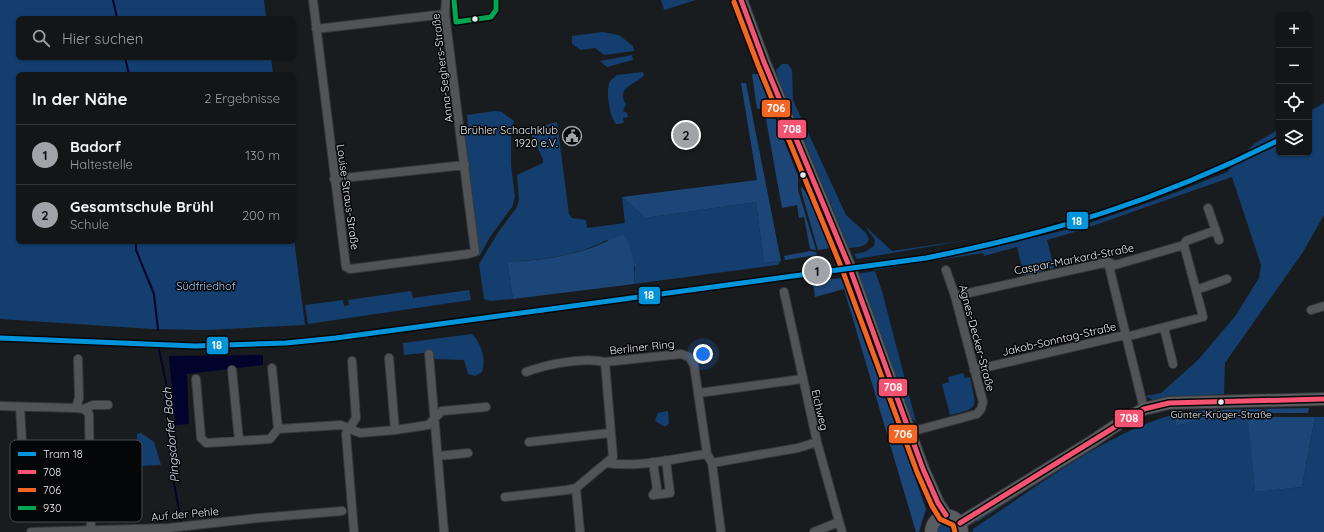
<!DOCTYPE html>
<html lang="de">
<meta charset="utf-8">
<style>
:root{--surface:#131517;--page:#202224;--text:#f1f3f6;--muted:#9d9fa1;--line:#323436;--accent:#a0a4a8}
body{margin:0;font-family:Quicksand,sans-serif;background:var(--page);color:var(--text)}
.controls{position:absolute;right:12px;top:12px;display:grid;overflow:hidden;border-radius:6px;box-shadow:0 1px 3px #0004}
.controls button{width:36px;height:36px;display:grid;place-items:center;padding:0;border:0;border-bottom:1px solid var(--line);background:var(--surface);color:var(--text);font:20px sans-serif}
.you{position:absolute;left:703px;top:354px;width:14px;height:14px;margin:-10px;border:3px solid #fff;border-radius:50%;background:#1a73e8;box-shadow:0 0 0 6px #1a73e833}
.badge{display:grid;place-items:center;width:26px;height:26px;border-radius:50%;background:var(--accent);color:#111;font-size:13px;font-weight:700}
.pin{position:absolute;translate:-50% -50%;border:2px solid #fff;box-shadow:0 1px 4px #0006}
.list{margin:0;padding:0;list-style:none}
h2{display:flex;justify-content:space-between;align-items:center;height:52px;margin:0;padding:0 16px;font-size:17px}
h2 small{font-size:13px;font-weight:400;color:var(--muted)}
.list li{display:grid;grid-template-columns:26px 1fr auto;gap:12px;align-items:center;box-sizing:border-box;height:60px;padding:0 16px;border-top:1px solid var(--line)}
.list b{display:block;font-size:15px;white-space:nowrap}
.list p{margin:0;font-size:13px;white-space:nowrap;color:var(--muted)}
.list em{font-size:13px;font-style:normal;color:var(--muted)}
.icon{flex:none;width:22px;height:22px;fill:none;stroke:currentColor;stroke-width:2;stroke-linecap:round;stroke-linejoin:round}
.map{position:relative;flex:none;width:1324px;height:532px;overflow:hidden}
.search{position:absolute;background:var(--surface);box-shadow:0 1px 3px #0004;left:16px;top:16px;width:280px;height:44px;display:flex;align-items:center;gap:10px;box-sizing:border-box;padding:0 14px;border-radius:6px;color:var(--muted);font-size:15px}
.panel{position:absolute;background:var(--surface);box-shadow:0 1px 3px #0004;left:16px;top:72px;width:280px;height:172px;border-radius:6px}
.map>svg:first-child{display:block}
.green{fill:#133e6d}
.forest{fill:#1c4678}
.water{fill:#02032c}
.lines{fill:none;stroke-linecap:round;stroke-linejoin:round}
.stream{stroke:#02032c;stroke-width:2}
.street-casing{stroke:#36383b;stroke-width:10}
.secondary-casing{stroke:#36383b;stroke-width:14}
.street{stroke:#515356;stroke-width:8}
.secondary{stroke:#595d61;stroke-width:12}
.bus-1-casing{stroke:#050608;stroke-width:8}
.bus-2-casing{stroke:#050608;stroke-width:8}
.bus-3-casing{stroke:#050608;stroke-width:8}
.bus-1{stroke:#f65372;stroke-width:5}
.bus-2{stroke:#f26522;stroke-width:5}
.bus-3{stroke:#00a651;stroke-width:5}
.tram-1-casing{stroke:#050608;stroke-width:8}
.tram-1{stroke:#0095da;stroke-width:5}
.bus-dot{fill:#e9edf1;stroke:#050608;stroke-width:1.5}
.labels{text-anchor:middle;stroke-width:3;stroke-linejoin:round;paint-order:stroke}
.bus-label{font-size:10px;fill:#e9edf1;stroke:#050608}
.street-label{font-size:11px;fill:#e9edf1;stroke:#050608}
.poi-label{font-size:11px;fill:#e9edf1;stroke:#050608;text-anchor:end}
.park-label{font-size:11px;fill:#a3cbfd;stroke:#050608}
.water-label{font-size:12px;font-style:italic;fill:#d7e5f6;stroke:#050608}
.key{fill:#050608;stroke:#494b4e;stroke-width:1}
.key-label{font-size:11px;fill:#e9edf1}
.line-badge{stroke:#050608;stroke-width:1.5}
.badge-label{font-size:11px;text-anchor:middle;font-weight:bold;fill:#fff}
</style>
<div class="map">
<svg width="1324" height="532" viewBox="0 0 1324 532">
<rect width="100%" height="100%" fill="#191c1f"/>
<path class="green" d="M0 0H264L266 18H18V58H271L273 74H18V242H294V239L305 325 207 330 152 329 0 319Z
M661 0H696L664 10Z
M602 32 619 35 633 46 634 51 604 55 595 48 581 50 572 44V36Z
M632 55 633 60 607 67 600 61Z
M782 64H788L792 70 793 100 846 215 866 233 869 239C866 248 857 247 849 248L778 78 776 70Z
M761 69 800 161 797 162Z
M643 72 644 75C636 85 615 87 626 104L623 111 627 113 628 117 623 118 624 123 616 124C610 118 605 92 610 81L617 75Z
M1324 103V215L1303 252 1225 363 1224 394 1165 398 1155 401 1145 396 1161 393 1198 360 1236 315 1259 278 1261 265 1232 177 1078 231 1047 240 1054 268 1024 276 1017 247 984 256 983 253 874 270V267L982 250 1078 227 1167 196 1227 172 1254 144 1279 129V153H1309V112Z
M495 111 502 112 514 121 511 133V165L515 197 512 207 490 237 479 257 463 127 468 126 467 115Z
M557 122 569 214 572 218 586 220 587 228 625 223 622 197 645 218 756 202 764 263 781 261 778 265 634 284 635 267 607 240C576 256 542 260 507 262L513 299 490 301 484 299 479 264 499 231 517 207 519 199 517 175 543 163V159C537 149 536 139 527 130Z
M865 226 892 251 974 239 857 259 854 254 865 252 874 246 875 240Z
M875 271 882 291 916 422 908 415 856 274Z
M469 290 471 300 308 324 305 305 343 300 344 306 349 305 348 300 411 291 413 298Z
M472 334C482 344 486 360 482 372L475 376 468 374 464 360 435 359 433 352 404 355 403 343Z
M963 373 965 378 970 377C976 407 981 408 950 415L942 384 949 382 948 377Z
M668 411 669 423 665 427 655 421 658 413Z
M1174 414 1176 426 1195 421 1249 417 1255 492 1302 487 1315 417H1324V532H972L973 529C1037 487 1100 436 1174 414Z
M141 433 154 442 161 465 138 466 137 434Z
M1113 433V435L977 522 976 520Z
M945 521 954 524 957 532H936L937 527Z"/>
<path class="forest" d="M752 74H758L798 176V190L816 250 810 249 804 217 799 218 797 205 782 208 764 108 757 109Z
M741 83H746L781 261 764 263 756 202 645 218 622 197 757 180Z
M802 187 817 210 832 248 818 250 802 194 801 188Z
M623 235C634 249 635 267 634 284L513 299 507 262C536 261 564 257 591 248 602 244 612 238 623 235Z
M810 251 816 252 817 255 785 260 784 256Z
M843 278 848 285 926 509 919 532H916L844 289 815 297 813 281Z
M1309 408 1308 413H1272L1271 417H1315L1302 487 1255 492 1248 417 1195 421 1176 426 1174 414 1205 410Z"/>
<path class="water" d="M263 355V365L187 374 189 424 175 425 169 356Z"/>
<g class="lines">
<path class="stream" d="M113 0 117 18
M125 58 129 74
M136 242V250L154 294 158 330
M159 350 166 382 172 472 181 521
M183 531 184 532"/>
<g class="street-casing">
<path id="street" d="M313 0 346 267 350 269 468 254 475 252 445 14 446 0
M316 29 445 14
M334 179 465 165
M1208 208 1219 240
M1184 245 1196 290
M1108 262 1144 409
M784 292 817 442 842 532
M955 296 1108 262 1115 265 1184 245 1186 241 1216 230
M1311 310 1324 306
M1164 328 1173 364
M1126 337 1203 317 1196 290 1227 279
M429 354 444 532
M389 358 395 430
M352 361 356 418 346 434 354 532
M272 368 278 429
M232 370 239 441
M974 370 1125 335
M526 372C548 364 583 357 605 362
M196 379 201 438 206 443 270 439 278 429 341 425 360 433 395 430 428 425 442 411 486 407
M699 393 802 379
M0 406 76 408 84 409 89 414 91 530
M76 408 79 398 78 359
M84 409 93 405H108
M910 432 977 414 981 409 983 402 955 296 946 270
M529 442 610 433
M438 456 468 453
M607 463C639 468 676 458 707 454
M712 463 798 448 817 442
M20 483 22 443 20 407
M653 495 670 493 666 460
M653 495 657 489 653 462
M505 497 567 490 576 488
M31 532 169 528 259 518 342 511
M580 532 576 488 613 457 605 362 681 354 689 357 694 365 707 454 712 463 721 532
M814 532 839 522"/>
</g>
<g class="secondary-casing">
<path id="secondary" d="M741 0 764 62 849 266 923 469 938 503 946 515
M960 523 1093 441 1127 418 1144 409 1169 403 1324 399
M931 532C932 511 961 510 962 532"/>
</g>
<use href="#street" class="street"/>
<use href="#secondary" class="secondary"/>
<g class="bus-1-casing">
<path id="bus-1" d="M741 0 764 62 849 266 923 469 938 503 946 515
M960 523 1144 409 1169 403 1324 399"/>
</g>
<g class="bus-2-casing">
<path id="bus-2" d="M734 2 758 65 842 269 917 472 932 506 940 519 953 525 955 532"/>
</g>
<g class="bus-3-casing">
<path id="bus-3" d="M454 0 456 22 491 17 496 10V0"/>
</g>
<use href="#bus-1" class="bus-1"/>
<use href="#bus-2" class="bus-2"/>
<use href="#bus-3" class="bus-3"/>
<g class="tram-1-casing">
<path id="tram-1" d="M0 338 195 346 286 343 336 338 926 258C1054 233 1162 199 1279 140"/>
</g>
<use href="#tram-1" class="tram-1"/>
</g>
<defs>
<g id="civic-ring" transform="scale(1)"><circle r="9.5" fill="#050608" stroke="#a0a4a8" stroke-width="1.5"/><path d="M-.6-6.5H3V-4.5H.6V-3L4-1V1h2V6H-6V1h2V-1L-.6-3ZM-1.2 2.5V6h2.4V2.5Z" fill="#a0a4a8"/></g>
</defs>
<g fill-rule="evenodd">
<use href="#civic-ring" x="572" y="136"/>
</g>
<g class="bus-dot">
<circle cx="475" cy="19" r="3.5"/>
<circle cx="803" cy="175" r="3.5"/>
<circle cx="1221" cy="402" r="3.5"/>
</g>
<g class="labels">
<g class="bus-label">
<text x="1221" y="418">Günter-Krüger-Straße</text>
</g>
<g class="street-label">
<text transform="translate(442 68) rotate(-97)" y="4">Anna-Seghers-Straße</text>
<text transform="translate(348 197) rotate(82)" y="4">Louise-Straus-Straße</text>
<text transform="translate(1074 259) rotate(-11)" y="4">Caspar-Markard-Straße</text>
<text transform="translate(977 338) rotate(75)" y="4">Agnes-Decker-Straße</text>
<text transform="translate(1059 339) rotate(-13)" y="4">Jakob-Sonntag-Straße</text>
<text transform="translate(642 347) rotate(-6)" y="4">Berliner Ring</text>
<text transform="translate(820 410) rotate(77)" y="4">Eichweg</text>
<text transform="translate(185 514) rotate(-5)" y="4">Auf der Pehle</text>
</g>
<g class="poi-label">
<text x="558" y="134">Brühler Schachklub<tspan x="558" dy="13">1920 e.V.</tspan></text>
</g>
<g class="park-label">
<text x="206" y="290">Südfriedhof</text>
</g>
<g class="water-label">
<text transform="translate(171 435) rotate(-95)" y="4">Pingsdorfer Bach</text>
</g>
</g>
<rect x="10" y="440" width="132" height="82" rx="6" class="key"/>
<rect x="18" y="452" width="18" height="4" fill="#0095da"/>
<rect x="18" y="470" width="18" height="4" fill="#f65372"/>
<rect x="18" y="488" width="18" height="4" fill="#f26522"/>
<rect x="18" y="506" width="18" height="4" fill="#00a651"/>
<g class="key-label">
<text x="43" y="458">Tram 18</text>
<text x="43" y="476">708</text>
<text x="43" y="494">706</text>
<text x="43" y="512">930</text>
</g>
<g class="line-badge">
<rect x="761" y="99" width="30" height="19" rx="4" fill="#f26522"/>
<rect x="777" y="119" width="30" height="20" rx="4" fill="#f65372"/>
<rect x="1066" y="211" width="23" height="19" rx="4" fill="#0095da"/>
<rect x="638" y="286" width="23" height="19" rx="4" fill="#0095da"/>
<rect x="206" y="336" width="23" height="19" rx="4" fill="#0095da"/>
<rect x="878" y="378" width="30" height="19" rx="4" fill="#f65372"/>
<rect x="1114" y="409" width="30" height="19" rx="4" fill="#f65372"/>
<rect x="888" y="424" width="30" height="20" rx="4" fill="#f26522"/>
</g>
<g class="badge-label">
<text x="776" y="112">706</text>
<text x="792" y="133">708</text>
<text x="1077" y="225">18</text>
<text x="649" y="299">18</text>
<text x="217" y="349">18</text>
<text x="893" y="391">708</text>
<text x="1129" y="422">708</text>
<text x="903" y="438">706</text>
</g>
</svg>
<div class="controls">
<button>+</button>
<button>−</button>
<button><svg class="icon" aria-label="locate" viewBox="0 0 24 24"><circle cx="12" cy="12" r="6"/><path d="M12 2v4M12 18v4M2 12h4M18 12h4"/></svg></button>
<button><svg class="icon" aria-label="layers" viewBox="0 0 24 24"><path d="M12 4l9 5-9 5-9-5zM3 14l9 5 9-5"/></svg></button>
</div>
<div class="you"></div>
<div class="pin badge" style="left:817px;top:271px">1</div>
<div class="pin badge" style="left:686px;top:135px">2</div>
<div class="search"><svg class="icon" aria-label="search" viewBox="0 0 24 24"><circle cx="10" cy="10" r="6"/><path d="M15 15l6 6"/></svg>Hier suchen</div>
<section class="panel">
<h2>In der Nähe<small>2 Ergebnisse</small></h2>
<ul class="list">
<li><span class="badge">1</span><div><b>Badorf</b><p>Haltestelle</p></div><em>130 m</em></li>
<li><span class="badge">2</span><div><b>Gesamtschule Brühl</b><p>Schule</p></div><em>200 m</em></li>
</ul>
</section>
</div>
